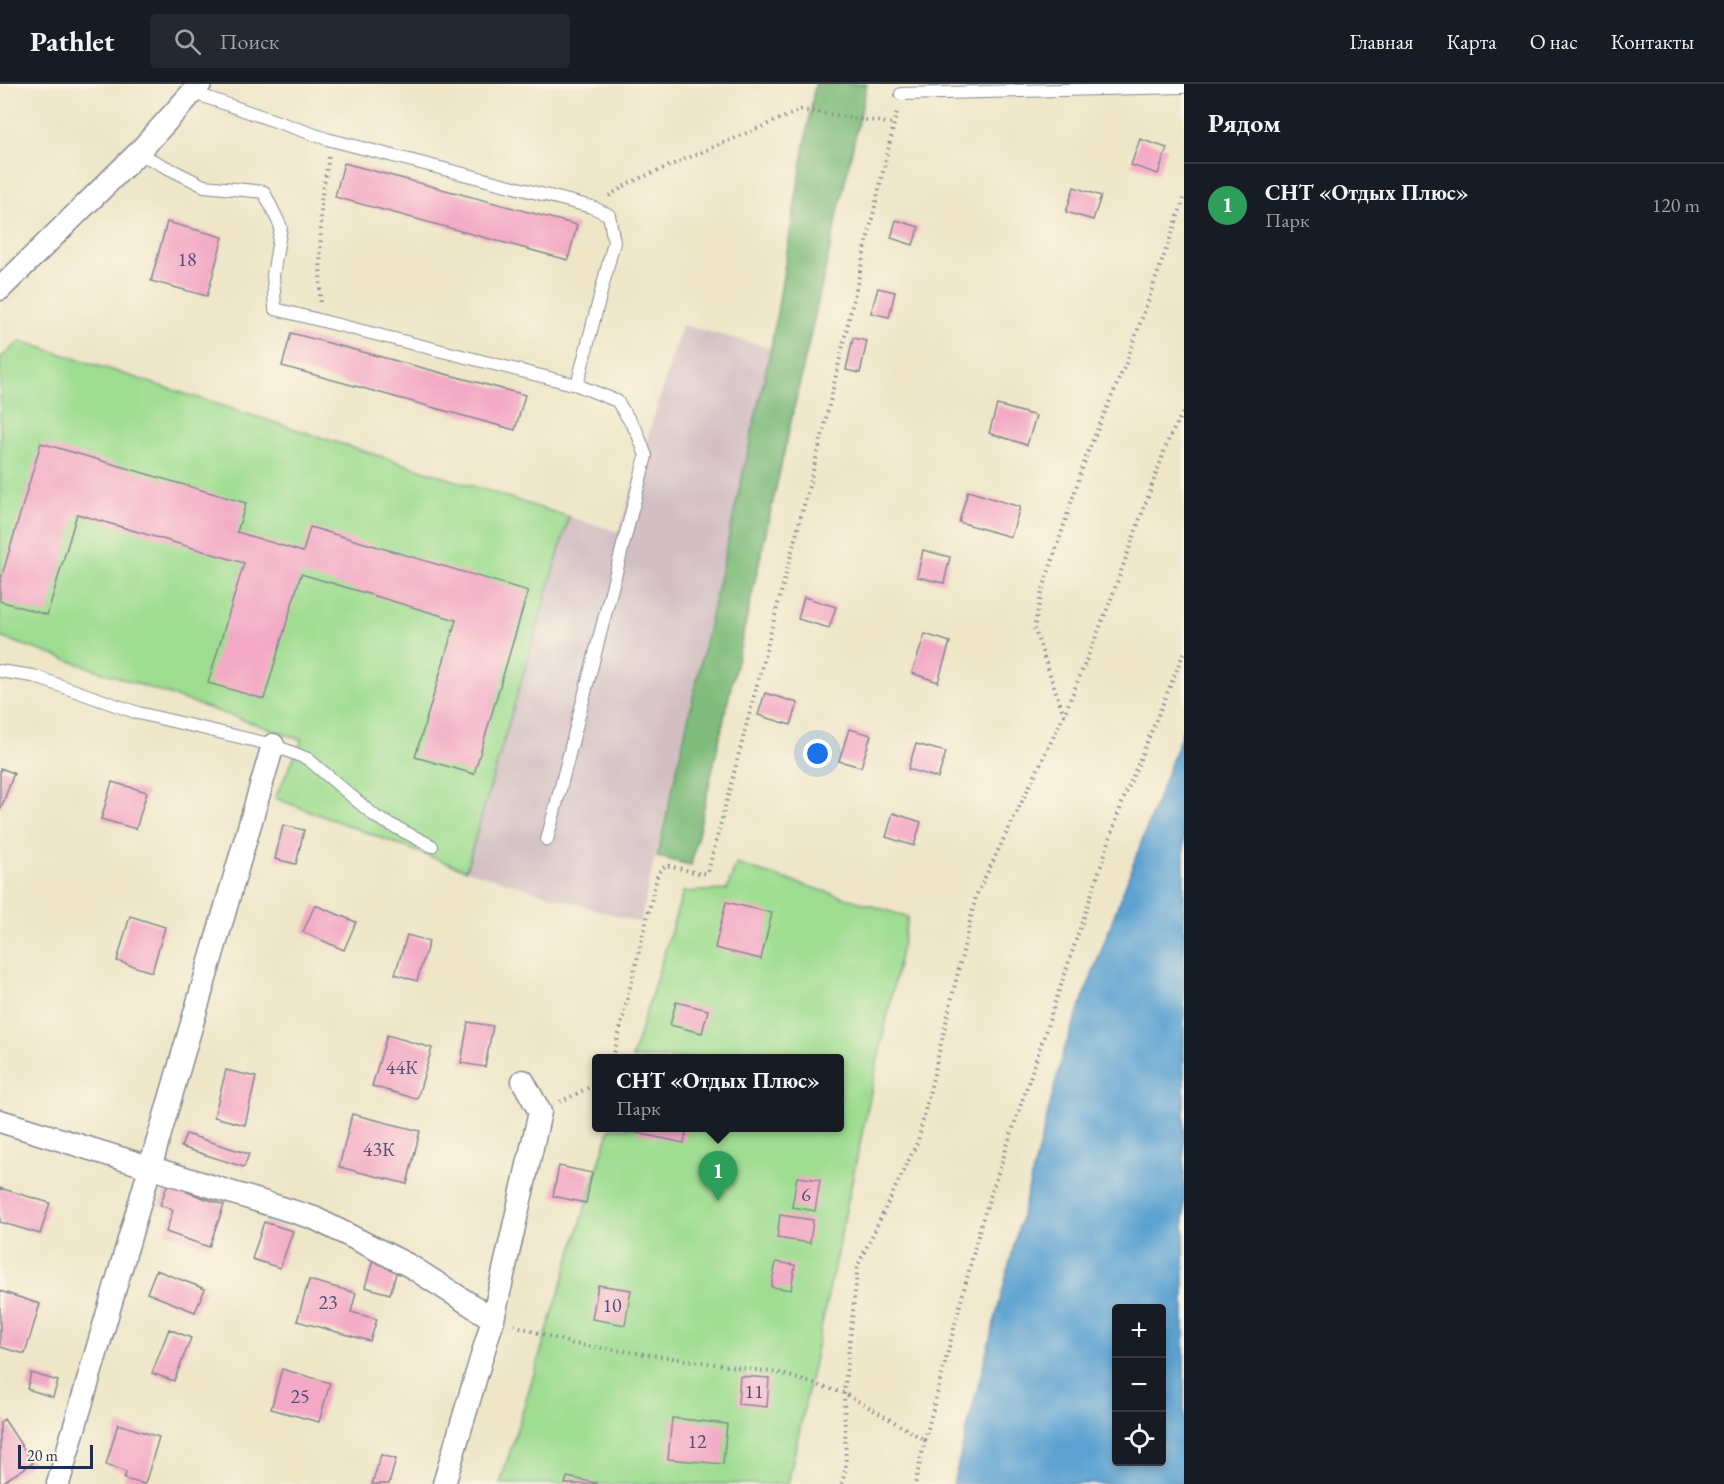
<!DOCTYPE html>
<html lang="ru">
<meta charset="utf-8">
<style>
:root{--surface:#171b24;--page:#242831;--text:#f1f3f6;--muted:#9ea1a6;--line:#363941;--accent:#c8321e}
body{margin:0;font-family:"EB Garamond",serif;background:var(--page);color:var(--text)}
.controls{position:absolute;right:18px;bottom:18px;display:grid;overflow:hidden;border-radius:6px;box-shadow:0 3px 9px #0003}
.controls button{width:54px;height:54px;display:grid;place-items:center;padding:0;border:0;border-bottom:2px solid var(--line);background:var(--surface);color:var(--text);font:30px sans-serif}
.scale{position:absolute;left:18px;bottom:15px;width:75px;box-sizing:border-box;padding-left:6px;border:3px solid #1b2f5e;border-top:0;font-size:16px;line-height:21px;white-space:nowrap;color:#1b2f5e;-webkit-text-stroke:4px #fcf5e5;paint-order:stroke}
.you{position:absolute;left:818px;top:670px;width:21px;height:21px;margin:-15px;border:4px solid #fff;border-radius:50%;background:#1a73e8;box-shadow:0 0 0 9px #1a73e833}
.badge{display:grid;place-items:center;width:39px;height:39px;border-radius:50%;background:var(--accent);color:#fff;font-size:20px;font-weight:700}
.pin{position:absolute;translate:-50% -50px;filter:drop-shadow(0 2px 3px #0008)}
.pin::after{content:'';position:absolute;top:32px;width:21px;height:18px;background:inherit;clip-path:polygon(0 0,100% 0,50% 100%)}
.popup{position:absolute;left:592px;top:970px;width:252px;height:78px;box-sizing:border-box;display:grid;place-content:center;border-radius:6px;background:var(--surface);filter:drop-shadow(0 2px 4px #0005);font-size:20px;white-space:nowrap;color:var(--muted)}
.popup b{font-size:22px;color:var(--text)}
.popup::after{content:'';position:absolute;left:50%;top:100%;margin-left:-12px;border:12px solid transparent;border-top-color:var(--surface)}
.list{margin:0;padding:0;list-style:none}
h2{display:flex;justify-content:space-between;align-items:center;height:78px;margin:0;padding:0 24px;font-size:26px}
h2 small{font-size:20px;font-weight:400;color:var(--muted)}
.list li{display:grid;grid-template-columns:39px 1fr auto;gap:18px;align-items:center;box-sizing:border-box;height:84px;padding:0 24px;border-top:2px solid var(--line)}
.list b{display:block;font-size:22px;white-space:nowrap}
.list p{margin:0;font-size:20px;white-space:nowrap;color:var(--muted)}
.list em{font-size:20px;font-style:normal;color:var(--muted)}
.icon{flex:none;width:33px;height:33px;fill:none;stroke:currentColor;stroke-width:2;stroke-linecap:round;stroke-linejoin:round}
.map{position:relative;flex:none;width:1184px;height:1400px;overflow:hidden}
header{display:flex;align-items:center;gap:36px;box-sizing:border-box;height:84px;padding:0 30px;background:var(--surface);border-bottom:2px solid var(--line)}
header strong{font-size:28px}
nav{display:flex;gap:33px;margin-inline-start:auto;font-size:21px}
.search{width:420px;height:54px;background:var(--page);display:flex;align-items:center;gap:15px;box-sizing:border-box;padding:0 21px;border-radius:6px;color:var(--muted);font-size:22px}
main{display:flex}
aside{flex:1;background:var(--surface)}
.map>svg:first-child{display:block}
.industrial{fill:#d2bec3}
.green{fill:#9fdd91;stroke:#5d8678;stroke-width:1.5}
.forest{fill:#7fbc7b;stroke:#4d766c;stroke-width:1.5}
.water{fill:#5ba2d1;stroke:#3b6898;stroke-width:1.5;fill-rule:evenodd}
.building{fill:#f3a9c5}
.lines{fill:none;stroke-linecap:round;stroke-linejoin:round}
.lane-casing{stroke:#848a92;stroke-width:14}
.street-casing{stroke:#848a92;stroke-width:25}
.path{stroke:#848a92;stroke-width:4;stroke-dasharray:1.5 4.5;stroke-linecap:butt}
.lane{stroke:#fff;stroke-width:12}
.street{stroke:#fff;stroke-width:22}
.labels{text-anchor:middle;stroke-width:6;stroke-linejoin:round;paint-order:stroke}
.number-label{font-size:20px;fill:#514e78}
</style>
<header>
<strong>Pathlet</strong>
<div class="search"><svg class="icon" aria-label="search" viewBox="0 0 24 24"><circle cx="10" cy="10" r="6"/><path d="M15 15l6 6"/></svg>Поиск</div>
<nav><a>Главная</a><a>Карта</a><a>О нас</a><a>Контакты</a></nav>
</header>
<main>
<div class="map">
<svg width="1184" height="1400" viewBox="0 0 1184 1400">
<rect width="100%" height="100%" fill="#fcf5e5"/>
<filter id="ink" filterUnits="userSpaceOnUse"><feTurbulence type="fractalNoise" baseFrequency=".0167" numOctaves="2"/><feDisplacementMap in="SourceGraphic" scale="12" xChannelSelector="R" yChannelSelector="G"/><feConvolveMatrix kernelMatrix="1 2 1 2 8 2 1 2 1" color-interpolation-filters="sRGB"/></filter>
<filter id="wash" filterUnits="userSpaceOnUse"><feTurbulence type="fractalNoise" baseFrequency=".008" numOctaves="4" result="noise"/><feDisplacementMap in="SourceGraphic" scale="24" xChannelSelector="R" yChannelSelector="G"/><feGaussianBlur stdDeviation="1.35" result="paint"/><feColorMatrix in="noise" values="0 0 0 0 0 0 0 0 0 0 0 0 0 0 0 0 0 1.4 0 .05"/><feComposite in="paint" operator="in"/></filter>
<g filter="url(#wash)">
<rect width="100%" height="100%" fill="#eee6c7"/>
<path class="industrial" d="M682 241 771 264 640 839 466 786 569 433 619 448Z"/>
<path class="green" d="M21 257 569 433 466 786 275 714 302 656 0 553V274Z
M736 780 908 833 788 1400H500L610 1044H840V974H632L683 808 727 806Z"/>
<path class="forest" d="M815 0H867L691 781 657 773 771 264Z"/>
<path class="water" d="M1184 644V1400H953L1064 966ZM1116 1224H1162V1378H1116Z"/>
<g id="blocks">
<path class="building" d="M1140 55 1167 64 1158 90 1131 81Z
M344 79 577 141 568 176 335 113Z
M1074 103 1101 112 1093 136 1066 128Z
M896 136 919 143 913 161 891 154Z
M167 138 223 153 207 212 151 197Z
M878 204 895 208 889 233 871 229Z
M291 249 525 311 515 346 282 282Z
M853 254 867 257 860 289 846 286Z
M997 321 1036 332 1027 361 989 349Z
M41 359 246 419 237 448 303 468 310 443 528 507 474 690 415 673 456 536 301 490 264 615 208 599 244 479 77 430 47 531 0 517V498Z
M968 407 1020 423 1011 453 959 438Z
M923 466 950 473 944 499 917 493Z
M804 513 836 523 829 544 798 535Z
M925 550 950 558 938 598 912 589Z
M765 609 798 619 791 641 758 631Z
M849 645 871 651 861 683 839 677Z
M916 660 946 668 938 694 908 685Z
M0 684 14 689 0 727Z
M112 698 147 708 136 745 101 735Z
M893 729 921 738 914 762 886 753Z
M283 741 304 746 296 780 275 775Z
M726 818 772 829 761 875 715 864Z
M315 821 356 838 344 866 303 848Z
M130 832 165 843 152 888 117 877Z
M407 851 429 857 417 897 395 890Z
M676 918 708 926 702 949 670 941Z
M468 938 493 942 485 983 461 979Z
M387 951 432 964 417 1015 372 1002Z
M226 986 256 993 245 1041 214 1033Z
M352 1030 420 1047 407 1100 339 1083Z
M638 1044H687L684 1059 637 1049Z
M186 1050 249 1070 244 1083 181 1063Z
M559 1082 592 1089 586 1119 553 1112Z
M797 1093 820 1096 815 1127 792 1123Z
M169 1096 189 1103 187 1108 224 1121 209 1163 166 1148 173 1126 160 1121Z
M0 1104 50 1119 40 1150 0 1138Z
M780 1131 813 1136 810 1159 777 1154Z
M264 1138 293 1147 280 1184 252 1175Z
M373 1176 398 1183 390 1210 365 1203Z
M776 1178 795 1181 791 1206 771 1203Z
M156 1186 205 1205 195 1228 147 1209Z
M309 1196 356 1209 351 1228 377 1235 370 1257 297 1237Z
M598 1201 631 1206 625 1241 592 1235Z
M0 1207 40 1220 25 1270 0 1263Z
M169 1245 191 1254 174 1297 152 1289Z
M282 1285 330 1299 319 1338 271 1325Z
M31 1289 58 1297 53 1313 27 1305Z
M740 1292 769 1294 767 1323 738 1320Z
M672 1334 727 1340 723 1380 668 1375Z
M4 1335 33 1379 0 1400V1338Z
M118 1340 159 1353 145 1400 124 1395 126 1388 106 1381Z
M381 1371 396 1375 389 1400H372Z
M567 1393 597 1399V1400H565Z"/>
</g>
</g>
<g filter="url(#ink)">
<use href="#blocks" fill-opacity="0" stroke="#848a92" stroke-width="1.5"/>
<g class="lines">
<g class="lane-casing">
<path id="lane" d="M901 10 1184 3
M138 69 204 102 264 108 281 143 273 191 275 225 577 301 614 158 609 131 592 123 327 55 194 9
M0 587 33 592 138 629 273 661 308 675 376 733 432 762
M547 756 646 372 637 348 617 317 577 301"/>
</g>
<g class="street-casing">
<path id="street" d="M0 205 138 69 200 0
M0 1037 314 1134 410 1182 493 1235
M58 1400 273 661
M444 1400 493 1235 540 1028 523 997"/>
</g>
<path class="path" d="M609 112 629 99 801 26 894 40
M320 218 321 117 329 73
M1064 631 1034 544 1042 508 1087 370 1126 279 1184 115
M613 974 658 789 666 781 701 790 708 788 822 352 897 27
M560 1018 596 1000
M514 1241 573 1260 779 1289 844 1309 925 1356 915 1400
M925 1356 981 1140 1122 719 1184 568
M842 1400 846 1383 844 1309 858 1181 918 1057 976 812 1064 631 1110 518 1168 357 1184 326"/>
<use href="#lane" class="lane"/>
<use href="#street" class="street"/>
</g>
</g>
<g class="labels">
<g class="number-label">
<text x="187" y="182">18</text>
<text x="402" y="990">44К</text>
<text x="379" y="1072">43К</text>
<text x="806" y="1117">6</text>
<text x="328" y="1225">23</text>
<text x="612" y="1228">10</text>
<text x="754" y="1314">11</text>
<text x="300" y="1319">25</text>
<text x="697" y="1364">12</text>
</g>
</g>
</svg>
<div class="controls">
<button>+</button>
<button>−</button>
<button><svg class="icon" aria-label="locate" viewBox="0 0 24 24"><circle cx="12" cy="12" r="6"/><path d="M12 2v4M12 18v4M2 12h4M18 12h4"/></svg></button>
</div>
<div class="scale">20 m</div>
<div class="you"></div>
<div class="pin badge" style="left:718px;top:1117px;background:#2e9e5b">1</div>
<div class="popup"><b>СНТ «Отдых Плюс»</b>Парк</div>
</div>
<aside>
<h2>Рядом<small></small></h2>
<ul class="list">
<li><span class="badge" style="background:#2e9e5b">1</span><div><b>СНТ «Отдых Плюс»</b><p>Парк</p></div><em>120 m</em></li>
</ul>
</aside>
</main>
